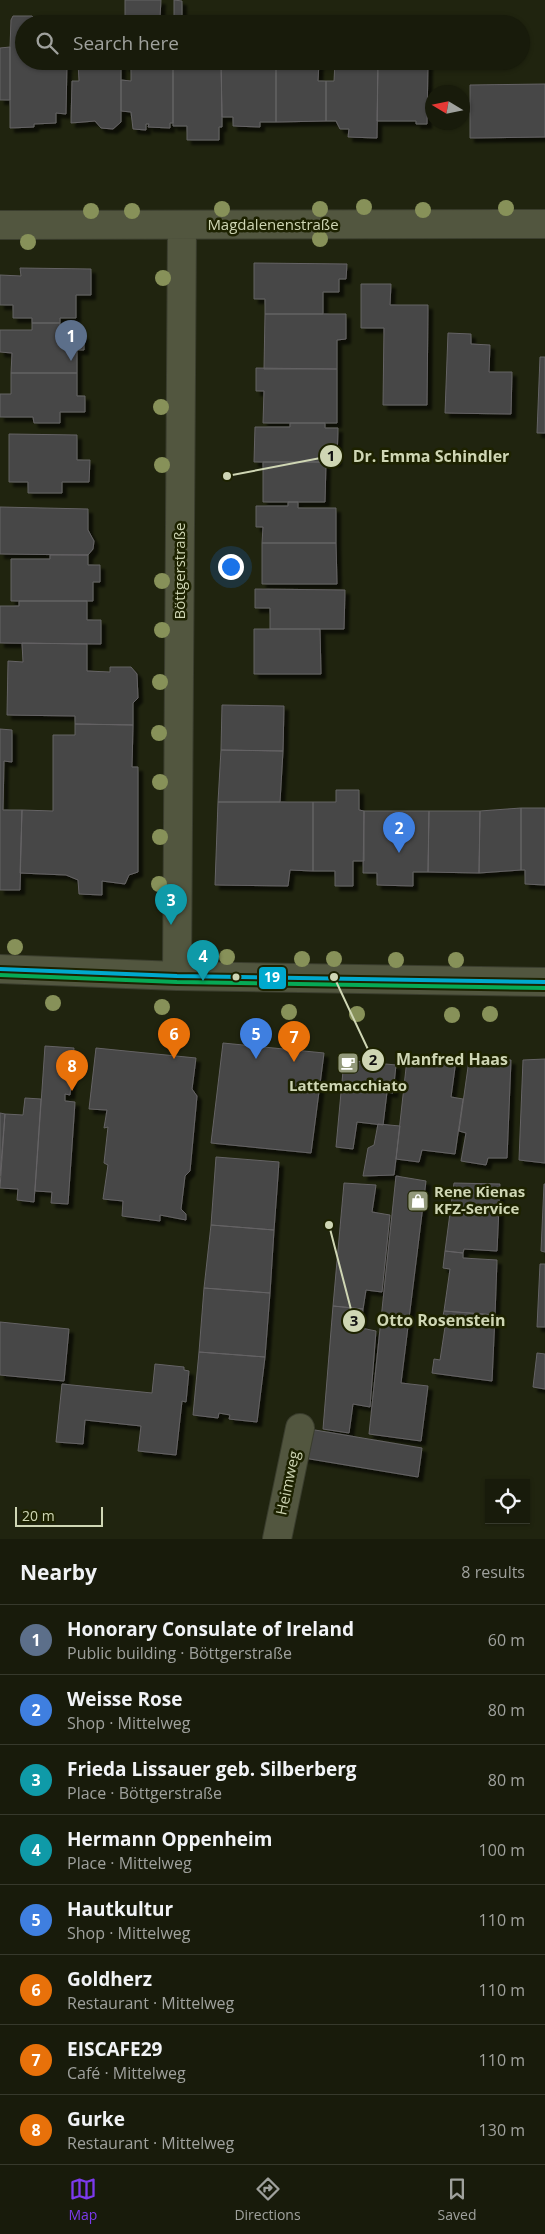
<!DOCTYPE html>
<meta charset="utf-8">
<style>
:root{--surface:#181b0b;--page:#212414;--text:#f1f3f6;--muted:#9fa19d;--line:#36392c;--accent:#7c3aed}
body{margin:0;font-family:"Open Sans",sans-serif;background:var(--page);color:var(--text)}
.controls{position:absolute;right:15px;bottom:15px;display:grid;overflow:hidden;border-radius:0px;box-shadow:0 1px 4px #0004}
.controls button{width:45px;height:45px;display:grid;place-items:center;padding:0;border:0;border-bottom:1px solid var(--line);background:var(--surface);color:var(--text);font:25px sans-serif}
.compass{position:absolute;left:425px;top:85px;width:45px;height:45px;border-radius:50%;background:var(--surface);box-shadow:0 1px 4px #0004;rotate:280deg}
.scale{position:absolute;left:15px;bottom:12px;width:88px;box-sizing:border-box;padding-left:5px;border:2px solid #cfd6b4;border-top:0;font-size:14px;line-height:18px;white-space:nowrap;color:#cfd6b4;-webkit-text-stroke:4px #1d2200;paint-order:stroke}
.you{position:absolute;left:230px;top:566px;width:18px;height:18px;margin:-12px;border:4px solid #fff;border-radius:50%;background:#1a73e8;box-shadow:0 0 0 8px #1a73e833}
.badge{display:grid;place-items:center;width:32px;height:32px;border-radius:50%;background:var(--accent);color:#fff;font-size:16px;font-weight:700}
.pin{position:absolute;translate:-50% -41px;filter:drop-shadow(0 1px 2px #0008)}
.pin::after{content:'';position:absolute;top:26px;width:18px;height:15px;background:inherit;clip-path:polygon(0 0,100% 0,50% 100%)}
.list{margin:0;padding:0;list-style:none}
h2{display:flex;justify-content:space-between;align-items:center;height:65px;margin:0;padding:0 20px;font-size:21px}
h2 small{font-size:16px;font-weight:400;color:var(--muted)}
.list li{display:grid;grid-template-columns:32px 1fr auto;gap:15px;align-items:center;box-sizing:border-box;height:70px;padding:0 20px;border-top:1px solid var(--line)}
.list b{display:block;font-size:19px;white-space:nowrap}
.list p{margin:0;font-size:16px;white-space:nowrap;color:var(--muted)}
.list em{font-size:16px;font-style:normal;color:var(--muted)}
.icon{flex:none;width:28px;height:28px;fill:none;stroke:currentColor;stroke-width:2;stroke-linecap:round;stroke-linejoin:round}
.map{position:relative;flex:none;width:545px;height:1539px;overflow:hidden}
.search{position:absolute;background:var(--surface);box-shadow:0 1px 4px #0004;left:15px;right:15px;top:15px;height:55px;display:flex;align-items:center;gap:12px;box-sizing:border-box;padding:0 18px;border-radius:28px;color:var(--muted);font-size:19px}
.sheet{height:625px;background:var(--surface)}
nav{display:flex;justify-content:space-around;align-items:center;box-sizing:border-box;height:70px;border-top:1px solid var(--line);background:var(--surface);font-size:14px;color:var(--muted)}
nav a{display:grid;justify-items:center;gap:2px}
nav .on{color:var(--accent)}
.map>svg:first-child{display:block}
.building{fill:#464646;stroke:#656365;filter:url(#shadow)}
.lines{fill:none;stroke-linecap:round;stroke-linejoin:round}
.minor-casing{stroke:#3a3d2d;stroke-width:30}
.minor{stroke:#52563f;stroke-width:28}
.bus-1-casing{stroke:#1d2200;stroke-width:8}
.bus-2-casing{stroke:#1d2200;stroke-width:8}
.bus-1{stroke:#00a9ce;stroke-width:4}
.bus-2{stroke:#06aa56;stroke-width:4}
.tree{fill:#879159}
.bus-dot{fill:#cfd6b4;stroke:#1d2200;stroke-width:2}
.labels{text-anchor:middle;stroke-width:5;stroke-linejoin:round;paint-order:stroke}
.street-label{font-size:15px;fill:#cfd6b4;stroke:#1d2200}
.poi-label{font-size:15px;font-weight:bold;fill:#cfd6b4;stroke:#1d2200}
.leader{fill:none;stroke:#cfd6b4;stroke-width:2}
.callout-dot{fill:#cfd6b4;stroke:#1d2200;stroke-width:2}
.mark-label{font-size:15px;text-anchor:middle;font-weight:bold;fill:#111}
.callout-label{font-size:16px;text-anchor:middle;font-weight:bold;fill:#cfd6b4;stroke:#1d2200;stroke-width:5;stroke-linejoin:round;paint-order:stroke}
.line-badge{stroke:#1d2200;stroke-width:2}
.badge-label{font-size:14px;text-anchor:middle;font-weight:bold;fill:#fff}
</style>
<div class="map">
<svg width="545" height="1539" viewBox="0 0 545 1539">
<defs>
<filter id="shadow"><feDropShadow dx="4.5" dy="4.5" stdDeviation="1" flood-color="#0009"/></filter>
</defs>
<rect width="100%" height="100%" fill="#20240f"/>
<path class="building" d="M125 0H161L160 17 154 18V24H131L125 19Z
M174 0 182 1V24H174Z
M13 16H32L36 20V24H24V61H67L66 114 56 113V123L34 124V127L10 128V47L11 20Z
M86 18 94 19 99 24H79Z
M10 47V100H0V48Z
M78 61H121V122L113 129 101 128 95 121 71 123 72 81H79Z
M126 61H173V123H170V128L148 127 149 124H146V130L133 129 131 112 121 111V80L131 81V68L125 67Z
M173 61H221L222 117V127H219V140H187V126H173Z
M221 61H276V122H260V127L233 126V117H222Z
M276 61H319L318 81H326V121L276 122Z
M335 61H378L377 138 348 137 349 129H340L336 121H326V81H334Z
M378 61H428L427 124H416V121H377Z
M545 84V137L470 138V85Z
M254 263 347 264 346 279H339V292H323V314H265V299H254Z
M20 268 91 269V295H76V318H60V323H32V318H13V305H0V275L21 276Z
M361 284H391L390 305H428L427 405H383L384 328H361Z
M265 314H346V339L337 340V369H264Z
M32 323H60V334L84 335V350H77V373H11L12 353 0 352V330H32Z
M448 333 471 334V344L490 345 489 372H512L511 414 445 413Z
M540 357H545V433H537Z
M256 368 337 369V423H263L264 391H256Z
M11 373H77V396H85V412H60V423H34L33 417H0V394H11Z
M290 423H325V428H338L337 462H254L255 427H290Z
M9 434 77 435V460H90L89 482H62V493H28V482H9Z
M263 462H326L325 502H263Z
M288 502H298V508H336V543H262L263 527H256V506H288Z
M0 507 88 509V530L94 541 93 549 88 555 0 554Z
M262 543H336L337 584H262Z
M50 555H88V565H100V582H93V601H11V559H50Z
M255 589 345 590 344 629H270V608H255Z
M19 601H87V620H101V644L0 643V606H19Z
M254 629H320L321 674H254Z
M22 643 87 644V671L110 672V667H131L137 674 138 698 133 703V725L75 724V716L7 715 8 661 23 662Z
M222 705 284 706 283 751 221 750Z
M75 724 133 725 132 767H138V872L129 875 125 884 102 881V895L79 894 78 880 66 875 20 873 22 810 53 811V735H75Z
M0 729 12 730V762L4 761 3 810H22L20 890H0Z
M221 750 283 751 280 802H218Z
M336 790H359V810L364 811V861H353V886H335V871H313V802H336Z
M218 802H313V871L290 870 288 886 215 885Z
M521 808H545V885L525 884V870H521Z
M521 808V870L479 873 480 811Z
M364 811H429L428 872H413V886L377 885V873H363Z
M429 811H480L479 873 428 872Z
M223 1043 324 1053 311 1153 211 1143Z
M45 1046 74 1048 70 1095 65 1094V1101L75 1102 68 1204 51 1203 52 1192 35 1191Z
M96 1048 196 1058 192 1089 197 1096 190 1171 185 1176 181 1209 186 1214V1220L160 1215V1221L122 1216 123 1201 103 1199 108 1165 104 1163 108 1127 104 1128 107 1110 89 1109Z
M407 1059 456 1060 451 1097 463 1099 455 1154 422 1150 419 1162 396 1159Z
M545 1059V1163L519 1160 523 1060Z
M344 1060 396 1065 393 1093 387 1092 383 1125 357 1122 353 1149 336 1147Z
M469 1060H511L507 1158H488L486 1165 461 1161 466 1133 459 1131Z
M25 1098 41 1099 34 1202 17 1200 18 1189 0 1188 5 1114 23 1115Z
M0 1113 5 1114 0 1176Z
M378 1124 400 1126 394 1175 363 1176 368 1148 374 1145Z
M216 1157 279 1162 274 1230 211 1225Z
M396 1176 426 1181 401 1383 428 1386 421 1441 369 1434Z
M344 1183 376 1185 372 1212 390 1215 382 1292 366 1290 363 1309 333 1306Z
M454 1183 500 1184 497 1251 464 1249 463 1253 445 1251Z
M544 1184H545V1252L541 1251Z
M211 1225 274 1230 270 1293 204 1288Z
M445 1251 463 1253V1258L497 1260 495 1315 444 1311 450 1269 443 1268Z
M540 1264H545V1327H537Z
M204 1288 270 1293 265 1357 199 1352Z
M333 1306 363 1309 361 1328 376 1331 370 1407 353 1404 349 1433 323 1429Z
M444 1311 495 1315 492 1381 432 1373 434 1359 440 1360 445 1327 441 1326Z
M0 1322 69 1329 64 1381 0 1375Z
M199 1352 265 1357 257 1422 229 1419 230 1415 219 1413 218 1418 193 1415Z
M537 1353 545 1354V1389L533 1387Z
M155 1364 184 1367V1370L189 1371 186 1402 182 1401 176 1455 138 1451 141 1426 85 1420 83 1444 56 1442 62 1384 152 1393Z
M309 1429 422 1448 418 1477 304 1458Z"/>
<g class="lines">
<g class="minor-casing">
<path id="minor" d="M0 225 545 224
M0 969 177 976 545 982
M177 976 182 226
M277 1539 300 1428"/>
</g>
<use href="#minor" class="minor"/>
<g class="bus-1-casing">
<path id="bus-1" d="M0 969 177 976 545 982"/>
</g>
<g class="bus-2-casing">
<path id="bus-2" d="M0 975 177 982 545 988"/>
</g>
<use href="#bus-1" class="bus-1"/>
<use href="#bus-2" class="bus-2"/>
</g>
<g class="tree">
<circle cx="364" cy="207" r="8"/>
<circle cx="506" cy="208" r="8"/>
<circle cx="222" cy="209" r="8"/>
<circle cx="320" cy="209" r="8"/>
<circle cx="423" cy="210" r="8"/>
<circle cx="91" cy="211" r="8"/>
<circle cx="132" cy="211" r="8"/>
<circle cx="320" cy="239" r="8"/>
<circle cx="28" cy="242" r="8"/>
<circle cx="163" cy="278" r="8"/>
<circle cx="161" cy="407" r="8"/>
<circle cx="162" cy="465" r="8"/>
<circle cx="162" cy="581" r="8"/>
<circle cx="162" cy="630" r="8"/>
<circle cx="160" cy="682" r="8"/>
<circle cx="159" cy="733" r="8"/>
<circle cx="160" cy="782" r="8"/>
<circle cx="160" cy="837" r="8"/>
<circle cx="159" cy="884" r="8"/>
<circle cx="15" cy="947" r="8"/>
<circle cx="227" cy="957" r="8"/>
<circle cx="302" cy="959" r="8"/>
<circle cx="334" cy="959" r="8"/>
<circle cx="396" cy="960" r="8"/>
<circle cx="456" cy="960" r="8"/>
<circle cx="53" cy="1003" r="8"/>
<circle cx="162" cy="1007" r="8"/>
<circle cx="289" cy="1012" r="8"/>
<circle cx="357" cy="1014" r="8"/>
<circle cx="490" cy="1014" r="8"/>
<circle cx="452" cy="1015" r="8"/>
</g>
<defs>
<g id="cafe-square" transform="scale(1.125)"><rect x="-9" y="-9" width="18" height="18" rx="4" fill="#92987a" stroke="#1d2200"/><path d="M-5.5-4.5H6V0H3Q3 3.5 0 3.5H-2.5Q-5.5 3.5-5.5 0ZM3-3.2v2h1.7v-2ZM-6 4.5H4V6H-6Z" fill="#fff"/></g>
<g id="shop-square" transform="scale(1.125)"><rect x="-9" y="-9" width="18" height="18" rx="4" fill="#92987a" stroke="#1d2200"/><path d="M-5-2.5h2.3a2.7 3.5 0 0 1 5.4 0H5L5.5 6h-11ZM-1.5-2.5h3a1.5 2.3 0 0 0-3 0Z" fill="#fff"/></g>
</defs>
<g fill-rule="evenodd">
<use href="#cafe-square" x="348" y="1063"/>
<use href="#shop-square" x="418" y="1201"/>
</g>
<circle class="bus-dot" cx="236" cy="977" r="4.5"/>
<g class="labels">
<g class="street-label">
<text x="273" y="230">Magdalenenstraße</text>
<text transform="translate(180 571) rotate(-90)" y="5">Böttgerstraße</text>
<text transform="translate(288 1483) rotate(-78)" y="5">Heimweg</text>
</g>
<g class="poi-label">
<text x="348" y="1091">Lattemacchiato</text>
<text x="434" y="1197" text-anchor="start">Rene Kienas<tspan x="434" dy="17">KFZ-Service</tspan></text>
</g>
</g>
<path class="leader" d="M227 476L331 456M334 977L373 1060M329 1225L354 1321"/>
<g class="callout-dot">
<circle cx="227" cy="476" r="5"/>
<circle cx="334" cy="977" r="5"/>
<circle cx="329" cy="1225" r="5"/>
<circle cx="331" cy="456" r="12"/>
<circle cx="373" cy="1060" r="12"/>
<circle cx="354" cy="1321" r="12"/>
</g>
<g class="mark-label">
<text x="331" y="461">1</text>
<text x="373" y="1065">2</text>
<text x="354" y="1326">3</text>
</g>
<g class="callout-label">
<text x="431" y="462">Dr. Emma Schindler</text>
<text x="452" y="1065">Manfred Haas</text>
<text x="441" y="1326">Otto Rosenstein</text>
</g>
<rect class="line-badge" x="258" y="966" width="29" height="24" rx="5" fill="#00a9ce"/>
<g class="badge-label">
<text x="272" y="982">19</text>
</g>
</svg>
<div class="controls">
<button><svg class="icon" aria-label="locate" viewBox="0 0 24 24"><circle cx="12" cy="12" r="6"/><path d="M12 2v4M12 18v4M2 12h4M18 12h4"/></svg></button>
</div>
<svg class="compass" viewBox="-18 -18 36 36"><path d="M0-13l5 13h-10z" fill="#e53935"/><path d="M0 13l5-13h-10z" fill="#9fa19d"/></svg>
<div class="scale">20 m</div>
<div class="you"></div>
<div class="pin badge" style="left:71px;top:361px;background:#5c6f8a">1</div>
<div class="pin badge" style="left:399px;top:853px;background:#3f7fe0">2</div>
<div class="pin badge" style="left:171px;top:925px;background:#0f9aa8">3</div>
<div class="pin badge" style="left:203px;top:981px;background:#0f9aa8">4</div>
<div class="pin badge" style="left:256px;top:1059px;background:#3f7fe0">5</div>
<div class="pin badge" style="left:174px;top:1059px;background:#e8710a">6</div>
<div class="pin badge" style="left:294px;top:1062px;background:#e8710a">7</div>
<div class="pin badge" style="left:72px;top:1091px;background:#e8710a">8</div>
<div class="search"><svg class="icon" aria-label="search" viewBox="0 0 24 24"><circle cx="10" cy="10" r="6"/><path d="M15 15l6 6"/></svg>Search here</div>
</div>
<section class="sheet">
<h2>Nearby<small>8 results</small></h2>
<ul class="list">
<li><span class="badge" style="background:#5c6f8a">1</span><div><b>Honorary Consulate of Ireland</b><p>Public building · Böttgerstraße</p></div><em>60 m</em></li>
<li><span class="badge" style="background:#3f7fe0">2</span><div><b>Weisse Rose</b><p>Shop · Mittelweg</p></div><em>80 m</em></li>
<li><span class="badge" style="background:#0f9aa8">3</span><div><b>Frieda Lissauer geb. Silberberg</b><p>Place · Böttgerstraße</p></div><em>80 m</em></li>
<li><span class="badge" style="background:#0f9aa8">4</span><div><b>Hermann Oppenheim</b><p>Place · Mittelweg</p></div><em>100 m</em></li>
<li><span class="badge" style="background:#3f7fe0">5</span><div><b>Hautkultur</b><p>Shop · Mittelweg</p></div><em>110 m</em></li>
<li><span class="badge" style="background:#e8710a">6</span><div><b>Goldherz</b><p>Restaurant · Mittelweg</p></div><em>110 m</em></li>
<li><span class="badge" style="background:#e8710a">7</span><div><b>EISCAFE29</b><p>Café · Mittelweg</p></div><em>110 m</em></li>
<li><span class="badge" style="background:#e8710a">8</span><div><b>Gurke</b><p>Restaurant · Mittelweg</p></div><em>130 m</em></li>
</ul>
</section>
<nav>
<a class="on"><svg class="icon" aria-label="map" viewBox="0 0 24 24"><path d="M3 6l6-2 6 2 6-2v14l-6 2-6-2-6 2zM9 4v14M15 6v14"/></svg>Map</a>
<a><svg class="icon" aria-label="directions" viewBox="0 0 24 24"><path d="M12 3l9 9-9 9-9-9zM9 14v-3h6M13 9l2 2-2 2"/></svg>Directions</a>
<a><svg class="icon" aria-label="saved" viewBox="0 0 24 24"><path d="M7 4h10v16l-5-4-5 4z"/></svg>Saved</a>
</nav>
